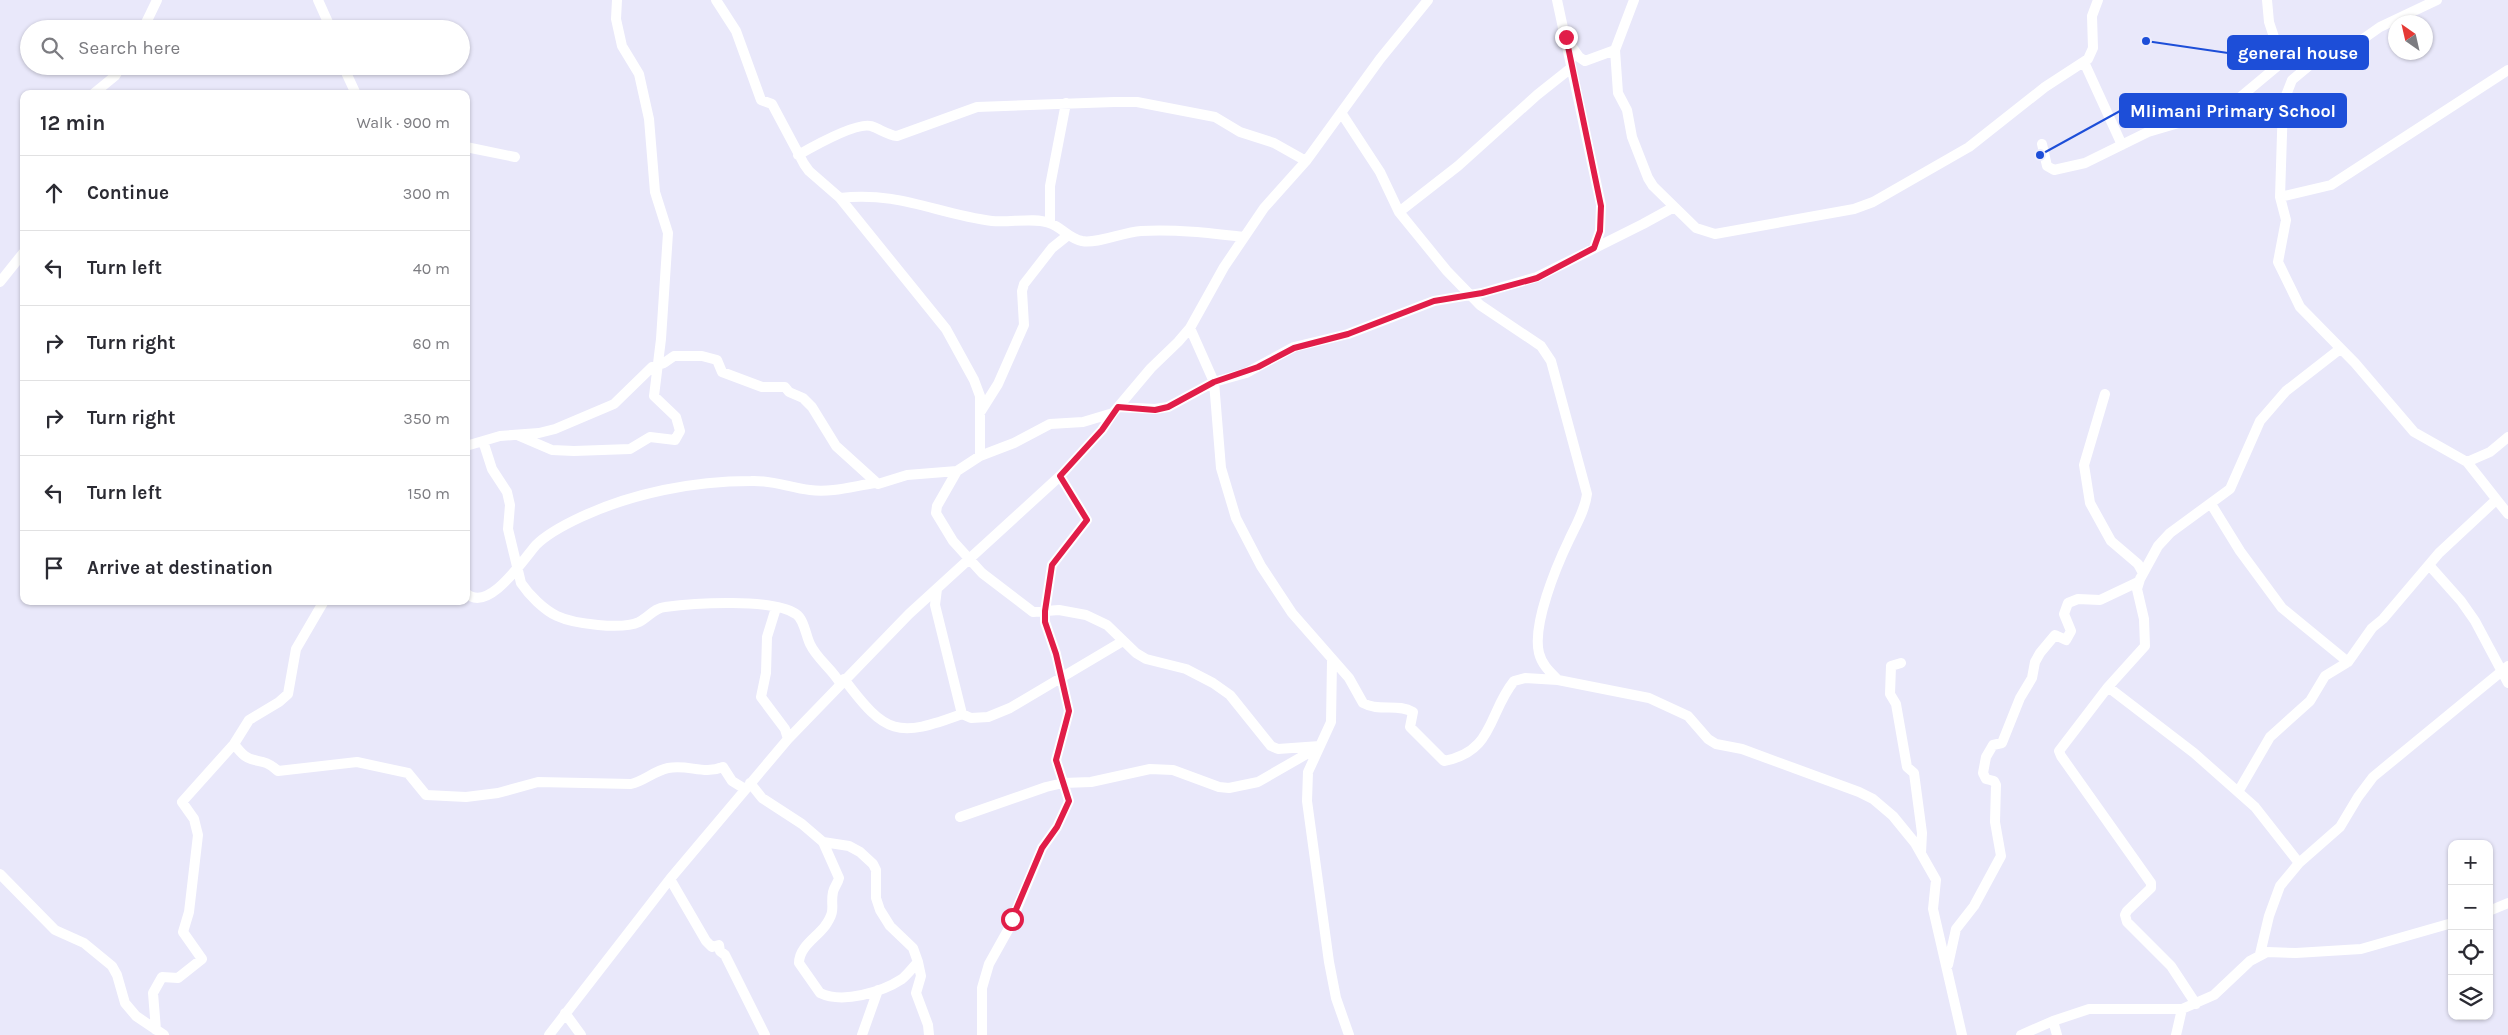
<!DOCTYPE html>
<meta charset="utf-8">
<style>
:root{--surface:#fff;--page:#f2f2f3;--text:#2b2b33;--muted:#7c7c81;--line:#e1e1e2}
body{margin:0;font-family:Karla,sans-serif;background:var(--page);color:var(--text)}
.controls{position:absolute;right:15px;bottom:15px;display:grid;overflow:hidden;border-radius:10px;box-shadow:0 1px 4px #0004}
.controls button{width:45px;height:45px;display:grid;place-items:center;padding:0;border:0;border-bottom:1px solid var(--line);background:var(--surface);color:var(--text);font:25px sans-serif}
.compass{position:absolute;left:2388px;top:15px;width:45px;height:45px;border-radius:50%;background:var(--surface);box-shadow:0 1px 4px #0004;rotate:326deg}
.stop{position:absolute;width:15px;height:15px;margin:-11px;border:4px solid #e11d48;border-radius:50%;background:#fff}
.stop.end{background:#e11d48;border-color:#fff;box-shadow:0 1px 5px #0008}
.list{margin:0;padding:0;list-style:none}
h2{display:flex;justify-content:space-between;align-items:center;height:65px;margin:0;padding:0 20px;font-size:21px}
h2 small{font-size:16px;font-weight:400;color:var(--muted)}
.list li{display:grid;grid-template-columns:32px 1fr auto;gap:15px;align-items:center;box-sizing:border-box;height:75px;padding:0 20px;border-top:1px solid var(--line)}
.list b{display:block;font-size:19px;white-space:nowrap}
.list em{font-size:16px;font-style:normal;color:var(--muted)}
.icon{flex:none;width:28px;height:28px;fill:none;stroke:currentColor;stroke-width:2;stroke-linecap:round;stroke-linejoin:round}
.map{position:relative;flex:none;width:2508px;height:1035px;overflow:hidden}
.search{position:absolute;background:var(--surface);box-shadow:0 1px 4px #0004;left:20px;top:20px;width:450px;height:55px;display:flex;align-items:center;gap:12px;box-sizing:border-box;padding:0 18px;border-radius:28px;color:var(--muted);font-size:19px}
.panel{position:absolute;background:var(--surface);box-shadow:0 1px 4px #0004;left:20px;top:90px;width:450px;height:515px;border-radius:10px}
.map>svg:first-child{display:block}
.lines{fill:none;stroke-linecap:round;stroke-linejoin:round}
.minor{stroke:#fff;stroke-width:10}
.route{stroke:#e11d48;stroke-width:6}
.leader{fill:none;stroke:#1d4ed8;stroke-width:2}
.callout-dot{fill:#1d4ed8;stroke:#eeeefd;stroke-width:2}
.callout{fill:#1d4ed8;stroke:#1d4ed8;stroke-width:2}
.callout-label{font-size:18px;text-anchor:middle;font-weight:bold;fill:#fff}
</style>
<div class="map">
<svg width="2508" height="1035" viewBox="0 0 2508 1035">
<rect width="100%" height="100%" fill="#e9e8fa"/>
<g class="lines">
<path class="minor" d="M318 0 331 29
M716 0 736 31 761 100 772 104 804 164 809 171 840 198 946 329 974 380 980 396V456
M1557 0 1601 205 1600 231 1594 248
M1634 0 1615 50 1618 93 1627 110 1632 137 1648 178 1653 186 1696 228 1715 234 1854 209 1873 202 1969 147 2045 87 2088 59 2093 48 2092 16 2098 0
M2437 0 2380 27 2353 46 2322 55 2292 80 2283 103 2280 197 2286 220 2278 262 2300 307 2355 363 2414 432 2467 462 2508 514
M143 29 157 0
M1567 40 1579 57 1585 61 1615 50
M2084 62 2122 145
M343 66 356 94
M93 94 115 76 121 66
M1342 114 1380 172 1399 212 1447 271 1480 305 1541 346 1551 361 1587 494C1585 510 1576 525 1569 540 1556 567 1532 625 1539 653 1542 665 1550 672 1558 680
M2042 144 2047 166 2054 170 2085 163 2148 132 2226 109 2280 64 2281 58 2269 22 2267 0
M466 147 515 157
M798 155C812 147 856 122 871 126 880 129 888 135 897 136L977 107 1114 102H1137L1215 117 1240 132 1274 143 1306 161
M2280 197 2331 185 2508 70
M840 198C899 191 937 214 992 221 1009 223 1035 217 1049 223 1062 227 1068 238 1082 241 1098 244 1123 232 1141 231 1175 229 1210 233 1244 237
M1399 212 1458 166 1537 95 1571 68
M1050 223V186L1066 103
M0 282 24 252
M1190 328 1214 382 1221 468 1236 518 1261 566 1292 613 1349 678 1363 703C1379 712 1398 703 1413 712L1410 727 1444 761C1494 752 1488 713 1514 681L1525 678 1558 680 1649 698 1688 716 1708 739 1716 744 1742 749 1859 792 1873 799 1893 816 1915 843 1936 880 1933 909 1962 1035
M2105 394 2084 465 2090 503 2111 541 2138 564 2143 573
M1118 407 1155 409 1168 407 1214 382 1246 373 1294 347 1348 334 1434 301 1482 293 1537 277 1643 224 1674 207
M981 411 998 384 1024 325 1022 291 1024 284 1052 248 1067 236
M517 435 552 450 574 451 630 449 650 437 675 440 680 431 676 417 654 396 661 339 668 233 655 192 649 119 639 74 622 46 616 19 617 0
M483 441 492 469 507 492 510 505 508 529 521 583C529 595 544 610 557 616 574 624 622 630 639 622 649 617 654 608 665 607 694 603 772 598 796 614 804 619 806 636 810 644 817 659 832 669 840 683
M466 446 500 436 539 433 555 429 614 404 652 367 664 363 674 356H702L717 360 722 372 762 387H785L789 392 803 398 812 407 836 446 878 484 907 475 957 471 980 456 1014 443 1050 424 1083 422 1113 413
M2467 462 2490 452 2508 437
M957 471 937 506 936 513 953 541 982 573 1033 612 1059 610 1086 615 1107 625 1136 653 1146 659 1186 669 1213 683 1230 695 1271 746 1278 749 1320 746
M2211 504 2240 551 2282 608 2348 662
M2429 565 2461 601 2475 621 2508 683
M937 589 935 605 962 714
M466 593C488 614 523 560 536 545 548 533 566 524 581 517 633 493 693 481 751 481 773 480 790 488 810 490 831 493 854 486 875 483
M776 608 767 637 766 673 761 697 785 729 788 739
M1332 661 1331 722 1308 772 1307 801 1329 962 1336 998 1349 1035
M1901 663 1891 666 1890 694 1896 704 1907 767 1914 773 1922 833 1921 853
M844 679C886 735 897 738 962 714L971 718 988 717 1010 708 1123 641
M2108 687 2194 753 2255 807 2299 863
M234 744C237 748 241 753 245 756 256 764 263 757 278 771L357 762 408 773 426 795 466 797 498 793 538 782 631 784C644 781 654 771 668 768 689 764 703 775 723 767L732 781 745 789
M750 783 762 798 802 824 823 842 849 846 860 852 873 864 876 870V898L880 910 890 926 913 948 918 962 921 976 916 993 928 1025 929 1035
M2238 792 2270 737 2310 701 2325 676 2348 662 2372 628 2383 619 2439 553 2496 500
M960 817 1046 787 1063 783 1091 782 1150 769 1173 770 1219 787 1229 788 1258 782 1317 748
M823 842 839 878C838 883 834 887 833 892 830 907 837 909 825 926 816 938 799 947 799 963L820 993C843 1004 882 992 902 979 908 974 913 967 918 962
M0 874 55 930 84 943 112 966 117 975 125 1003 136 1016 164 1035
M670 879 706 941 712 947 719 945 720 951 725 955 765 1035
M2489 911 2508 903
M2260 954 2269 916 2280 886 2299 863 2340 827 2358 797 2373 777 2508 666
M1948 965 1956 929 1974 906 2001 856 1995 822 1996 785 1994 781 1986 779 1983 773 1986 757 1993 745 2002 743 2020 698 2032 678 2035 662 2040 653 2055 635 2066 640 2071 631 2064 614 2068 603 2078 599 2100 600 2138 582
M2196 1004 2171 966 2127 922 2125 915 2127 911 2151 888V883L2061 756 2059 751 2108 687 2145 646 2144 619 2137 589 2140 579 2158 546 2170 533 2230 489 2260 421 2286 391 2340 349
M565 1013 581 1035
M2053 1021 2057 1035
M156 1030 153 993 162 977 178 978 202 959 183 932 189 912 198 835 194 819 182 802 234 744 249 720 279 702 288 694 296 649 324 601
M549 1035 670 879 788 739 909 614 1060 476 1102 430 1113 413 1151 368 1178 342 1190 328 1224 267 1264 208 1306 161 1380 59 1428 0
M862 1035 878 990
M982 1035V988L989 964 1008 930 1042 848 1057 827 1069 801 1056 760 1069 711 1056 654 1045 622V611L1052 565 1087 520 1060 476
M2021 1035 2053 1021 2089 1009H2182L2214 995 2250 961 2267 952 2296 953 2361 949 2452 923
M2176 1035 2182 1009"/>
</g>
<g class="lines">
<path class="route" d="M1012 919 1042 848 1057 827 1069 801 1056 760 1069 711 1056 654 1045 622V611L1052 565 1087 520 1060 476 1102 430 1118 407 1155 410 1168 407 1214 382 1258 367 1294 348 1348 334 1434 301 1482 293 1537 278 1594 248 1600 231 1601 206 1566 37"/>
</g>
<path class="leader" d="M2146 41L2228 53M2040 155L2120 111"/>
<g class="callout-dot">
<circle cx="2146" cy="41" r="5"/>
<circle cx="2040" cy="155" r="5"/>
</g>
<g class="callout">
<rect x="2228" y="36" width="140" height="33" rx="5"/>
<rect x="2120" y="94" width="226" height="33" rx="5"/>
</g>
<g class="callout-label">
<text x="2298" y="59">general house</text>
<text x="2233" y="117">Mlimani Primary School</text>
</g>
</svg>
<div class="controls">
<button>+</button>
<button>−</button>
<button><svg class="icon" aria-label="locate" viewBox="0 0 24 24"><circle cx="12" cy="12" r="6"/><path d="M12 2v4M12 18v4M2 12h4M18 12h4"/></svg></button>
<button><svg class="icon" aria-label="layers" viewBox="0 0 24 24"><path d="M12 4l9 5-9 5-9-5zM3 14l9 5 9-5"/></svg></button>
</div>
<svg class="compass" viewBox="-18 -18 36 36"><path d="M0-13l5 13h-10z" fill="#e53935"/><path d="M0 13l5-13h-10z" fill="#7c7c81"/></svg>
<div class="stop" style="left:1012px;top:919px"></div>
<div class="stop end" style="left:1566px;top:37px"></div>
<div class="search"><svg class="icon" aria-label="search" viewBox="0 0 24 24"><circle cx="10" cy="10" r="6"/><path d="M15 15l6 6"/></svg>Search here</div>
<section class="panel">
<h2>12 min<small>Walk · 900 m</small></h2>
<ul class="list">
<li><svg class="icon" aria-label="ahead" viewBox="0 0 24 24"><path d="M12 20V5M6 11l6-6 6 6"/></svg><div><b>Continue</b></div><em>300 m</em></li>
<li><svg class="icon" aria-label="left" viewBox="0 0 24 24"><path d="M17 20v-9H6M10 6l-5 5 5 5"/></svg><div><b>Turn left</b></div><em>40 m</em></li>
<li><svg class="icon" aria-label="right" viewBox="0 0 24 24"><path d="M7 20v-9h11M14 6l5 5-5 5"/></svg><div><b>Turn right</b></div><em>60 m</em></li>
<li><svg class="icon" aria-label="right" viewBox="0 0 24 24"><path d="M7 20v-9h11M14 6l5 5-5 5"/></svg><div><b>Turn right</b></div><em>350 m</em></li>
<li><svg class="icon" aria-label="left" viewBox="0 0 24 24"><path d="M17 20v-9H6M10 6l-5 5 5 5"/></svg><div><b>Turn left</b></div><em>150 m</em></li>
<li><svg class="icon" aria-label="arrive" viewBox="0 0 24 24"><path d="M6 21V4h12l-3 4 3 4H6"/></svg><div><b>Arrive at destination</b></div></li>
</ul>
</section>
</div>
